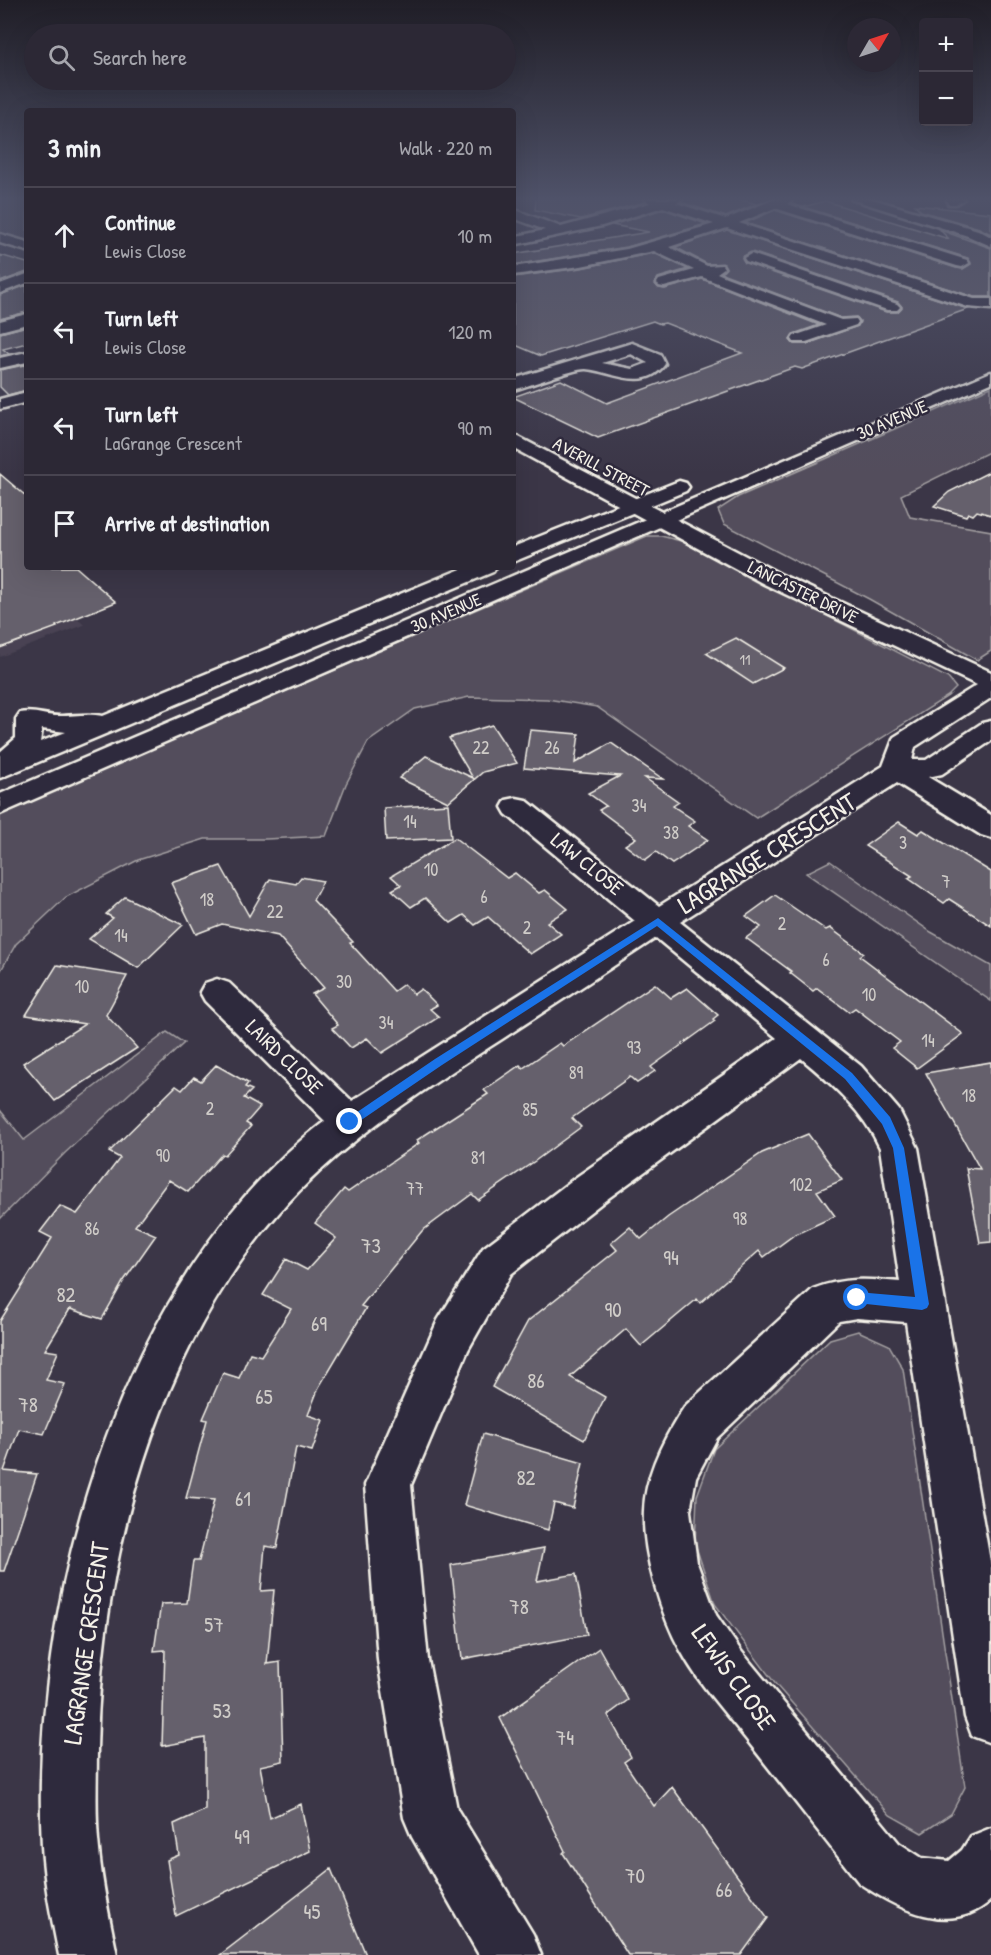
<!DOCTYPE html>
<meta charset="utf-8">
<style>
:root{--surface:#2c2835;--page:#383441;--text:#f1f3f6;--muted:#a6a6ad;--line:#484450}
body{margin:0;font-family:"Patrick Hand",sans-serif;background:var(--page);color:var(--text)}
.controls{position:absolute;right:18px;top:18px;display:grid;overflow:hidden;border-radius:6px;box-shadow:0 6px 24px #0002}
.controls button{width:54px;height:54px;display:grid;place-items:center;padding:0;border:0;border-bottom:2px solid var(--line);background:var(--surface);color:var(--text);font:30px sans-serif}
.compass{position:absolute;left:847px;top:18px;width:54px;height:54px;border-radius:50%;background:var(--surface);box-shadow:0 6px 24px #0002;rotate:51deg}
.stop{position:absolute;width:18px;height:18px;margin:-14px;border:4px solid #1a73e8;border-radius:50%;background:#fff}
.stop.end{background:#1a73e8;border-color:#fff;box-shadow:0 2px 6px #0008}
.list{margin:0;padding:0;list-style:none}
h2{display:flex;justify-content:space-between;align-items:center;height:78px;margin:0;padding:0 24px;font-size:26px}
h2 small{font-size:20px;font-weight:400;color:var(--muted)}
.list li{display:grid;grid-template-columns:39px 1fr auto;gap:18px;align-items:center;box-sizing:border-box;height:96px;padding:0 24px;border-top:2px solid var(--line)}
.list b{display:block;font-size:22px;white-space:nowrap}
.list p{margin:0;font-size:20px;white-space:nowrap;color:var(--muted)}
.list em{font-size:20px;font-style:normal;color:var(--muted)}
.icon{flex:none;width:33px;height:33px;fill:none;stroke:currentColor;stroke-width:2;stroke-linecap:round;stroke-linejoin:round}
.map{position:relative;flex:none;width:991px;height:1955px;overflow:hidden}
.search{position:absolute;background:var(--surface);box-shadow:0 6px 24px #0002;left:24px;top:24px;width:492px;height:66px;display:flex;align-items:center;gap:15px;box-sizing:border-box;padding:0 21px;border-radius:33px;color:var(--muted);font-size:22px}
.panel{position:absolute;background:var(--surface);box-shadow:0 6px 24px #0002;left:24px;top:108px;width:492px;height:462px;border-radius:6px}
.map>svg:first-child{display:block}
.built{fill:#484352}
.green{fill:#534e5c;stroke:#a4a0a2;stroke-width:1.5}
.building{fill:#65616c;stroke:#f4f1e8;stroke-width:1.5;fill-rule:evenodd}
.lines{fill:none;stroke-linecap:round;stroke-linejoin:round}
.minor-casing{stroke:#f4f1e8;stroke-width:5}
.major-casing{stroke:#f4f1e8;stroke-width:5}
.minor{fill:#2f2a3d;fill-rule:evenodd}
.major{fill:#2f2a3d;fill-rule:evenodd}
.route{fill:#1a73e8}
.labels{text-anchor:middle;stroke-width:5;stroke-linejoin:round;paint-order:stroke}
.far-number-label{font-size:15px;fill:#d0cdc9}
.far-street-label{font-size:18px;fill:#f4f1e8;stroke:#2f2a3d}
.number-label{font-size:18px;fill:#d0cdc9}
.street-label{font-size:21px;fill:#f4f1e8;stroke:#2f2a3d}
.near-number-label{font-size:21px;fill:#d0cdc9}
.near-street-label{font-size:26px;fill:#f4f1e8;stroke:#2f2a3d}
</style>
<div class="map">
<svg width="991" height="1955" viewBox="0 0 991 1955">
<rect width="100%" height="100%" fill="#3b3647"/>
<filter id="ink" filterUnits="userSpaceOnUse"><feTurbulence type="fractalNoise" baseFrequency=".0167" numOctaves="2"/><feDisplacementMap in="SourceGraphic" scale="12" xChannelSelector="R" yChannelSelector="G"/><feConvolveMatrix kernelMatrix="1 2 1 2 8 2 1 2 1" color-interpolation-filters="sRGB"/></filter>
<g filter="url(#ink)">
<path class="built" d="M0 543 84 625 0 657Z"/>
<path class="green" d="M0 199H27V247L0 238Z
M991 387V451L901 495 910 517 991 531V651L977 660 869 599 724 524 718 510 738 497Z
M647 536H661L681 541 948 678 956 688 948 696 756 818 597 707 547 699 469 697 415 709 368 742 346 784 326 836 266 839H205L138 860 66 897 16 944 0 972V814Z
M830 861 931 932 991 966V1001L806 873Z
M167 1032 184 1043 65 1153 0 1219V1110L24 1140Z
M858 1331 889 1345 903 1369 965 1787 951 1814 922 1833 890 1815 777 1686 715 1604 695 1544 697 1496 714 1449 830 1339Z"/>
<path class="building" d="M536 199H643L645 202 581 219 535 210Z
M684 199H739L756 204 726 217 681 202Z
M825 201 949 239 940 230 991 248V297H974L745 223 775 210 956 268 963 269 971 264 968 258 803 207Z
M915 205 991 213V234L979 228 921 211Z
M663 209 706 224 627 247 513 265V254L649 232 612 225Z
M727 230 968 309 802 369 795 367 598 438 513 397 561 380 607 403 742 353 665 323 660 324 653 321 541 356 513 344V277L581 268 654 253 688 269 658 278 655 284 659 288 665 289 702 279 819 325 793 334 790 340 794 344H807L858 326 860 321 856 317 841 318 727 275 722 273 726 268 724 264H707L675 247ZM752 252 898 302 902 307 897 312H886L745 263 742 257Z
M0 255 27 263V272L0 282Z
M27 285V312L0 319V295Z
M27 326V343L3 349 9 354 0 356V333Z
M24 365 27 367V390L8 395 0 387V370Z
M991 471V515L977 511 973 515 968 513 966 516 934 506 949 492Z
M0 474 27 497V567H76L116 602 56 626 57 627 0 648Z
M736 638 784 668 753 684 706 653Z
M492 725 517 763 483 772 448 802 399 778 426 756 473 778 449 738Z
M530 730 579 734 575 763 611 743 663 779 645 778 679 802 673 806 695 821 688 826 708 840 672 864 656 852 645 860 625 845 636 838 599 810 606 806 588 793 620 776 524 768Z
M448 804 451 838 386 841 384 808Z
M899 822 918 834 923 830 991 872V926L949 899 944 903 908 878 912 876 865 846Z
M455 838 507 878 515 873 539 893 545 890 568 909 547 922 561 934 530 954 488 917 475 925 464 915 451 923 425 898 411 907 392 890 401 885 391 876Z
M221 866 249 916 270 879 296 884 301 877 323 881 313 900 353 942 350 943 394 991 404 984 414 994 421 989 437 1005 430 1009 439 1017 382 1053 367 1038 351 1048 332 1028 338 1025 312 994 324 988 278 936 222 924 196 934 171 883Z
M775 895 826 930 830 928 864 953 860 956 963 1034 917 1068 892 1048 900 1042 855 1008 849 1012 817 988 813 991 790 973 792 972 746 938 761 927 746 916Z
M125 897 183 925 138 968 89 939 113 918 106 914Z
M57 965 127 976 106 1015 137 1048 55 1101 23 1063 85 1024 26 1015Z
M655 984 671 998 687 988 718 1015 713 1019 715 1021 651 1067 655 1071 637 1083 630 1077 572 1118 581 1127 535 1161 478 1200 472 1194 422 1231 361 1306 366 1308 319 1387 308 1415 323 1420 312 1451 296 1447 277 1548 265 1546 261 1591 274 1590 267 1664 280 1662 283 1761 260 1766 270 1818 301 1804 310 1851 176 1916 167 1860 179 1855 174 1824 205 1810V1738L162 1746 165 1650 154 1651 161 1604 187 1603 193 1561H199L214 1500 186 1498 207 1420 203 1419 223 1373 239 1378 250 1353 261 1356 291 1309 263 1295 286 1259 307 1270 336 1238 315 1223 344 1189 348 1192 419 1143 417 1140 488 1094 484 1090 520 1065 523 1068 560 1043 563 1046Z
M991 1062V1242L980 1243 966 1168 980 1169 926 1073Z
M216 1065 248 1083 245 1087 252 1090 244 1098 260 1107 246 1123 251 1126 225 1155 222 1154 188 1192 169 1180 135 1226 156 1235 123 1282 102 1319 70 1309 45 1350 58 1352 46 1380 65 1384 44 1434 19 1429 4 1471 37 1474 4 1571H0V1321L52 1238 40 1232 60 1206 77 1214 120 1158 109 1152 176 1086 182 1090 194 1077 201 1081Z
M808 1134 842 1180 817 1191 835 1216 794 1235 764 1257 759 1251 700 1303 697 1299 641 1346 626 1329 570 1377 605 1397 584 1440 492 1387 528 1321 617 1250 611 1243 630 1227 641 1239 668 1217 762 1153Z
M483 1434 583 1463 573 1508 554 1503 548 1530 464 1505Z
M544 1548 537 1581 576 1574 587 1635 462 1659 451 1565Z
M599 1648 628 1700 608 1715 631 1757 624 1762 654 1806 672 1787 768 1918 741 1955H628L563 1853 565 1851 500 1718Z
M331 1869 366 1955H220L303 1891Z"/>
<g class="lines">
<g class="minor-casing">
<path id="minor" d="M645 199H682L676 203 726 219 775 199H793L787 204 967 260 969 263 962 267 957 266 775 208 739 223 974 299H991V309L968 307 727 228 669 247 707 266 722 265 724 268 717 273 726 277 841 320 856 319 858 322 856 325 806 342H794L792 339 794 336 826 325 702 277 664 287 659 286 657 283 659 280 694 270 654 251 581 266 513 275V267L627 249 714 224 663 207 602 226 513 245V237L545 230 513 218V209L561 227 650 203Z
M851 199H872L978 230 991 237V246L968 236Z
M947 199H964L956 204H948Z
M0 234 27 242V251L0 243Z
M751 254 897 304 900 307 897 310H887L746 261 744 258Z
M27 274V283L0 293V284Z
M27 314V324L0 331V321Z
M632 343 660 354 665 364C644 393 611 371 586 369 575 368 527 387 513 390V379ZM631 354 648 363 632 369 602 363Z
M27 352V362L0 368V358Z
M27 392V402L0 409V399Z
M513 434 780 574 991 672V698L915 747 912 760H926L982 723 991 721V741L942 774 928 777 991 815V838L981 835 897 783 680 922 861 1066 899 1110 918 1148 991 1567V1743L972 1736 965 1717 906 1322 857 1318 839 1321 717 1438 696 1477 690 1511 697 1563 716 1615 741 1651 899 1843 922 1858 949 1861 962 1850 971 1836 991 1828V1900C951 1937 898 1909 859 1883 821 1835 784 1787 746 1739 724 1711 698 1683 681 1651 661 1616 642 1552 644 1511 645 1474 665 1436 685 1406L813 1289C843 1277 869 1279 900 1282L880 1148C863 1111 832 1084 801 1058L603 1202 511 1274 468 1350 411 1485 428 1660 457 1809 533 1934 541 1955H479L412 1837 404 1818 378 1660 365 1485 438 1320 483 1248 575 1178 777 1038 656 938C600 975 544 1012 488 1048 430 1086 371 1124 320 1171 165 1312 101 1545 97 1749 97 1782 95 1817 99 1850 102 1885 110 1920 117 1955H59C52 1919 44 1883 42 1846 29 1598 121 1276 325 1121L205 1001 200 992 205 983 217 979 229 983 352 1101 635 921 506 814 502 807 506 800 516 798 526 800 659 906 883 766 894 737 977 685 764 584 513 448Z"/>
</g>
<g class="major-casing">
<path id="major" d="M991 372V383L0 814V794Z
M679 481 686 483 689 487 686 491 513 562V547Z
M466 567H496L493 572 0 778V752L16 738V719L20 713C34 710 45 716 59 716 74 716 88 713 103 716ZM42 729 66 732 40 742Z"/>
</g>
<use href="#minor" class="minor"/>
<use href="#major" class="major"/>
</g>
</g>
<linearGradient id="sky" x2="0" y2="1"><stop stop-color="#201e27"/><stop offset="0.42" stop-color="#4f5269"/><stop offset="1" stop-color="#4f5269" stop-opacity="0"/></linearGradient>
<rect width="991" height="473" fill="url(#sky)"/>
<path class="route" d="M658 918 852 1073 890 1117 904 1148 929 1304 927 1308 922 1310 857 1303 851 1298 857 1292 915 1297 893 1148 882 1124 845 1079 657 926 442 1065 354 1125H347V1119L435 1059Z"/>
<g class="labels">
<g class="far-number-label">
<text x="745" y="665">11</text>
</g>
<g class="far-street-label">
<text transform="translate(892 420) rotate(-23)" y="6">30 AVENUE</text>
<text transform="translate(601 467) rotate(28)" y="6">AVERILL STREET</text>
<text transform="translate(803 592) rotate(26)" y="6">LANCASTER DRIVE</text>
<text transform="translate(446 613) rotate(-23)" y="6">30 AVENUE</text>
</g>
<g class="number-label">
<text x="481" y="754">22</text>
<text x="552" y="754">26</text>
<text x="639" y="812">34</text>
<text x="410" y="828">14</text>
<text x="671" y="839">38</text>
<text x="903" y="849">3</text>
<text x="431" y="876">10</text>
<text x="946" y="888">7</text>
<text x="484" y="903">6</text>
<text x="207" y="906">18</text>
<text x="275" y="918">22</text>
<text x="782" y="930">2</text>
<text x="527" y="934">2</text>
<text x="121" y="942">14</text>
<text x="826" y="966">6</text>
<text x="344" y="988">30</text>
<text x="82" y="993">10</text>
<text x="869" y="1001">10</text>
<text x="386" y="1029">34</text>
<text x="928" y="1047">14</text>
<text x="634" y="1054">93</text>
<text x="576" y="1079">89</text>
<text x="969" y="1102">18</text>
<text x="210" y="1115">2</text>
<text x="530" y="1116">85</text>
<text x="163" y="1162">90</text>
<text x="478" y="1164">81</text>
<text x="801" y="1191">102</text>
<text x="415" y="1195">77</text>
<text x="740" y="1225">98</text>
<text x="92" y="1235">86</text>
</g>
<g class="street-label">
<text transform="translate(587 864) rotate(39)" y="7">LAW CLOSE</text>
<text transform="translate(284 1057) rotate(44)" y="7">LAIRD CLOSE</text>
</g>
<g class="near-number-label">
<text x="371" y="1253">73</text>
<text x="671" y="1265">94</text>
<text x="66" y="1302">82</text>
<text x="613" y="1317">90</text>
<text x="319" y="1331">69</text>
<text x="536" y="1388">86</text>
<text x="264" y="1404">65</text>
<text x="28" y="1412">78</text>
<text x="526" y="1485">82</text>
<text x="243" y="1506">61</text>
<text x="519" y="1614">78</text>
<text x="214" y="1632">57</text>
<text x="222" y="1718">53</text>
<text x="565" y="1745">74</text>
<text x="242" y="1844">49</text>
<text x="635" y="1883">70</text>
<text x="724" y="1897">66</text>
<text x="312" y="1919">45</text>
</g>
<g class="near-street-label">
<text transform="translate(767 853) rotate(-32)" y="9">LAGRANGE CRESCENT</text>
<text transform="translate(86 1643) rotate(-82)" y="9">LAGRANGE CRESCENT</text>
<text transform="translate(734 1677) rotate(54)" y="9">LEWIS CLOSE</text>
</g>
</g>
</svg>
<div class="controls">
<button>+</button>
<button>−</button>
</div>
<svg class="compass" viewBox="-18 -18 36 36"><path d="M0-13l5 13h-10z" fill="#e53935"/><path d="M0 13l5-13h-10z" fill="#a6a6ad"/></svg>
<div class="stop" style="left:857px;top:1298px"></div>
<div class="stop end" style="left:350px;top:1122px"></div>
<div class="search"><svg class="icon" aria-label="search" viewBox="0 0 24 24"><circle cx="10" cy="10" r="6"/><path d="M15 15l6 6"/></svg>Search here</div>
<section class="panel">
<h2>3 min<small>Walk · 220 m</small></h2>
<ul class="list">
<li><svg class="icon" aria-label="ahead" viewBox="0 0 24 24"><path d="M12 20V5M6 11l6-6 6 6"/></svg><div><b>Continue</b><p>Lewis Close</p></div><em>10 m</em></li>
<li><svg class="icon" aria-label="left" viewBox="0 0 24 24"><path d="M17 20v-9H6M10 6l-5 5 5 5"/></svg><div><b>Turn left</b><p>Lewis Close</p></div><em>120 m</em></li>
<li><svg class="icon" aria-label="left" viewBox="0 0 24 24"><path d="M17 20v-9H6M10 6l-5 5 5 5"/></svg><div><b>Turn left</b><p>LaGrange Crescent</p></div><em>90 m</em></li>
<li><svg class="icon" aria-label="arrive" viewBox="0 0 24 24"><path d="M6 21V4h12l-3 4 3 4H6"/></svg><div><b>Arrive at destination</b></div></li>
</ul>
</section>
</div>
